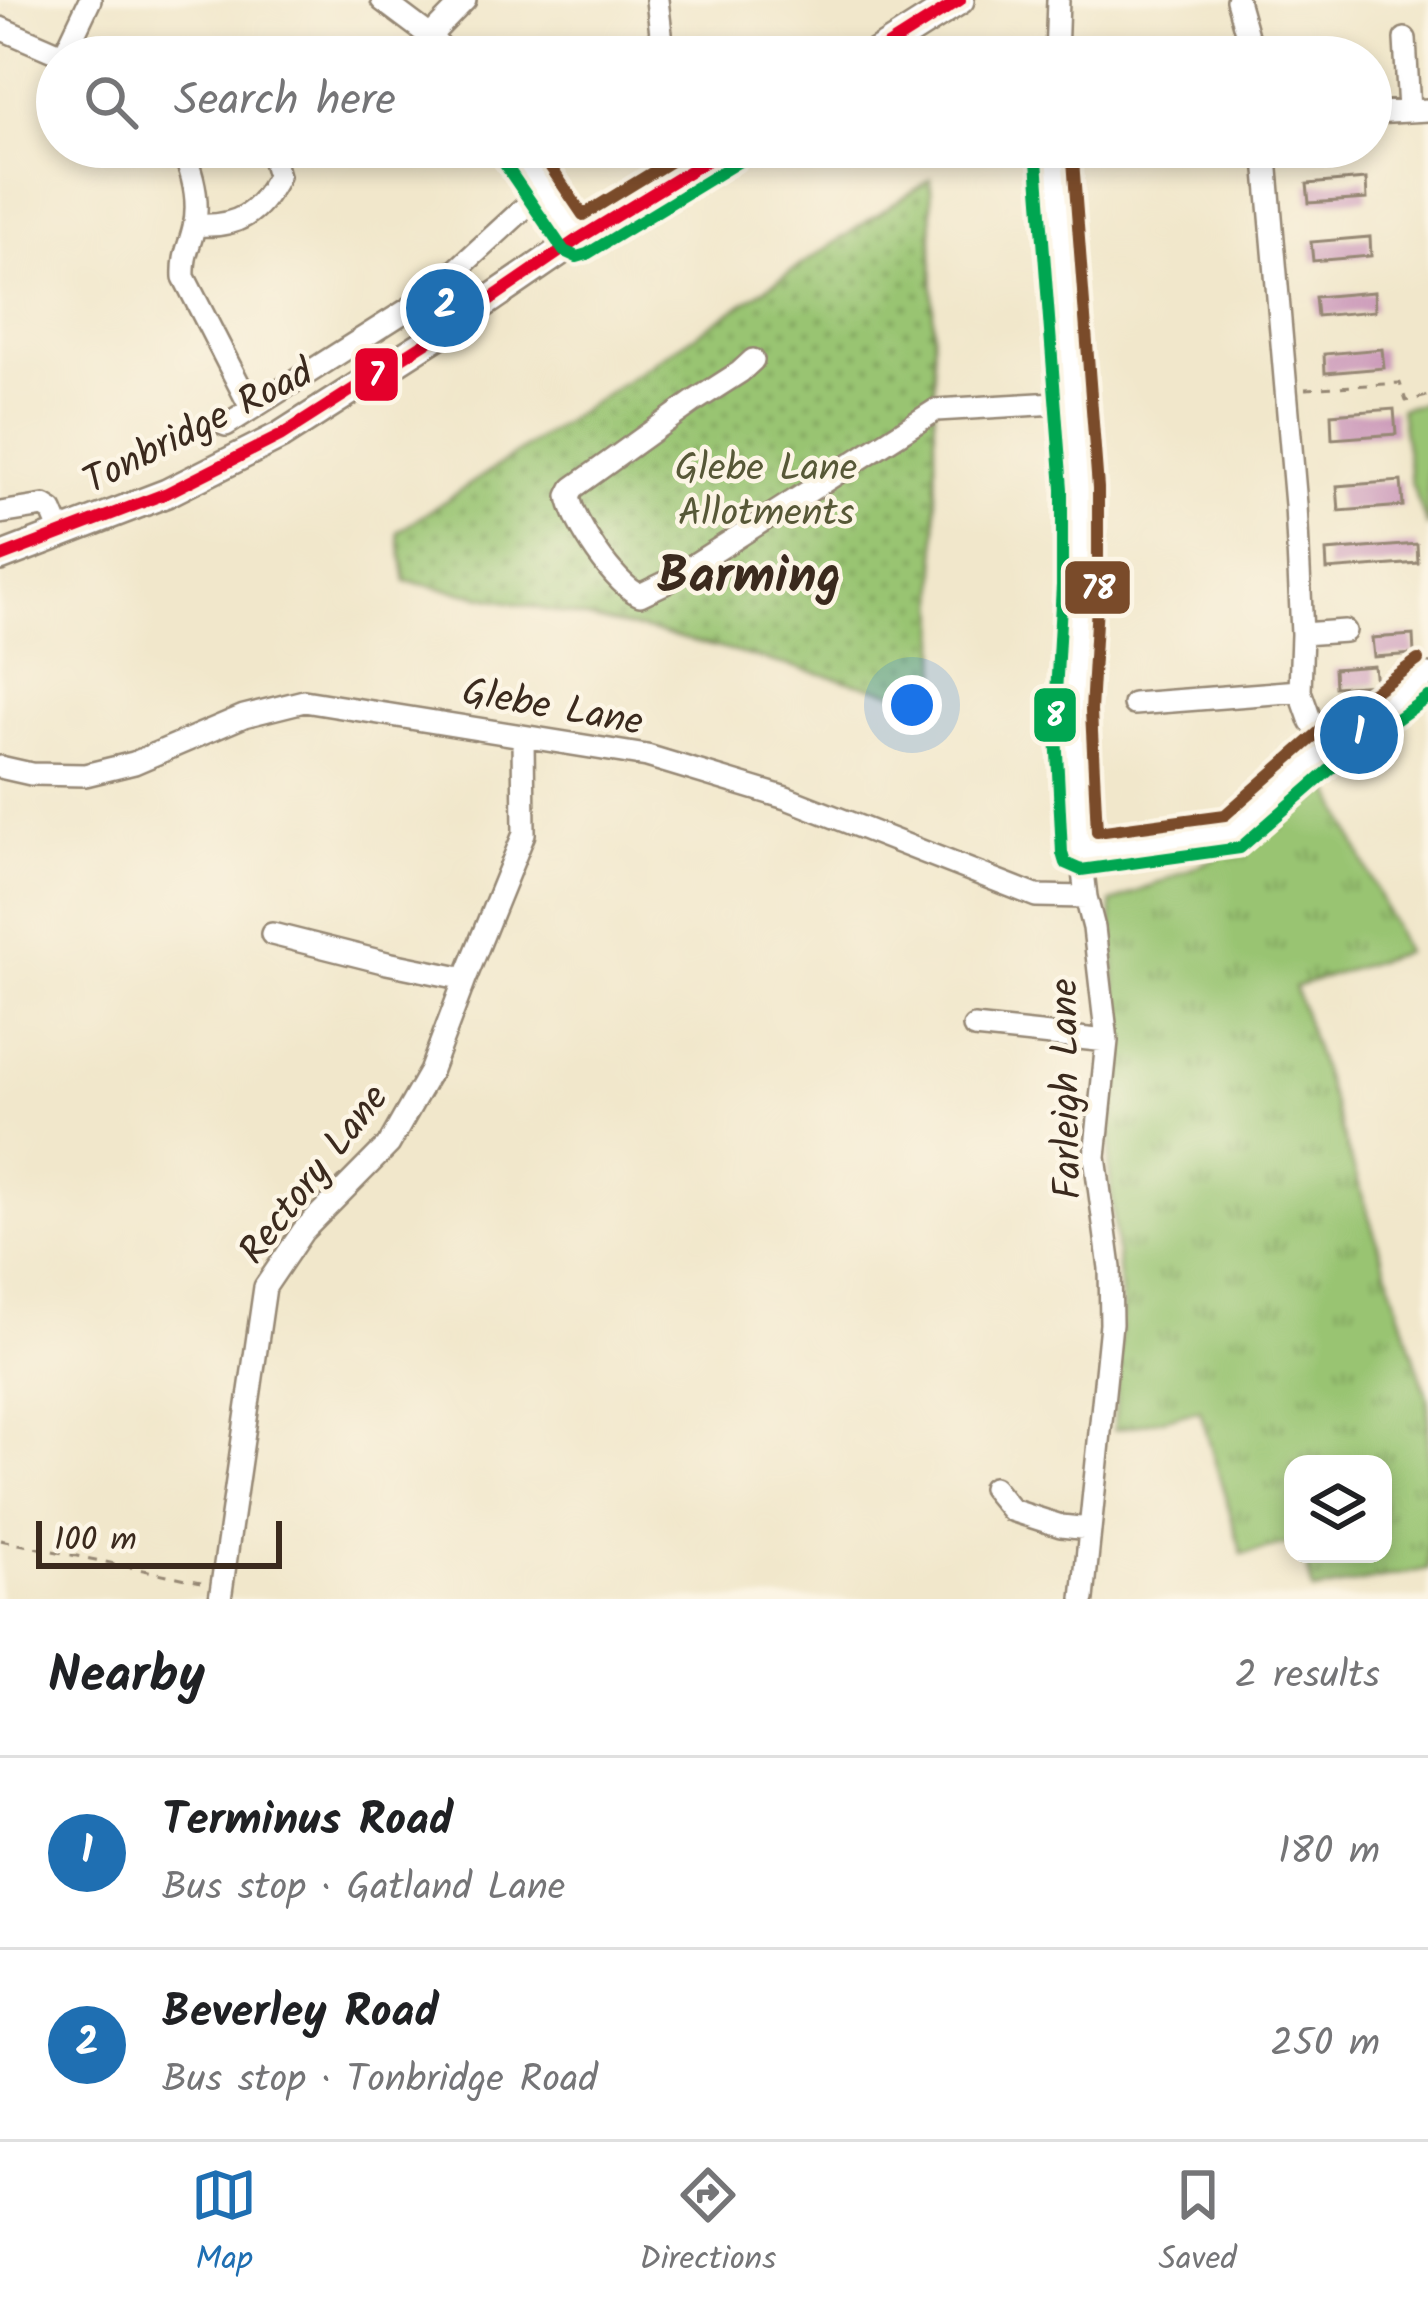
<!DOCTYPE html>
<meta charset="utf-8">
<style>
:root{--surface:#fff;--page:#f6f6f6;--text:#202124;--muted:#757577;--line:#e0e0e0;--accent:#1f6fb2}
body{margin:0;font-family:Kalam,sans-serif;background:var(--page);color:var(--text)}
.controls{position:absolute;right:36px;bottom:36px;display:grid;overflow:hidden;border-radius:24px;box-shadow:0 6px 18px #0003}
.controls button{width:108px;height:108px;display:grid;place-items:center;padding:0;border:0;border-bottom:3px solid var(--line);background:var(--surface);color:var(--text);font:60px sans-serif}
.scale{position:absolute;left:36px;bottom:30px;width:246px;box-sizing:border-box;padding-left:12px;border:6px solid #3b2a1e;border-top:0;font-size:33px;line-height:42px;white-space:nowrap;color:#3b2a1e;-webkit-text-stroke:9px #fcf5e5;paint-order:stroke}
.you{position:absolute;left:912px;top:705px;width:42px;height:42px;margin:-30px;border:9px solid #fff;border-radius:50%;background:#1a73e8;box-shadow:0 0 0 18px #1a73e833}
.badge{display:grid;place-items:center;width:78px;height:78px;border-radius:50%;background:var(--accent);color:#fff;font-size:39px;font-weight:700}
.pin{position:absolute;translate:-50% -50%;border:6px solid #fff;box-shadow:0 3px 12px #0006}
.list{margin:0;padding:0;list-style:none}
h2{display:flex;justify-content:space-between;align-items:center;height:156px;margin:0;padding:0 48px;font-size:51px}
h2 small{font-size:39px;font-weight:400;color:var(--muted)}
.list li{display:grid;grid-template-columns:78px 1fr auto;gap:36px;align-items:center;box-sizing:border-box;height:192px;padding:0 48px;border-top:3px solid var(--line)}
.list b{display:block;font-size:45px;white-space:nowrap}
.list p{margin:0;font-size:39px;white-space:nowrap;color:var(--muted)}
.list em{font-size:39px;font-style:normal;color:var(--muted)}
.icon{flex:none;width:66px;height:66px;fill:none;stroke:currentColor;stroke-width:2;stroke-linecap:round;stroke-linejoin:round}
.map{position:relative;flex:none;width:1428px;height:1599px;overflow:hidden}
.search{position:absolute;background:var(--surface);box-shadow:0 6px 18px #0003;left:36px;right:36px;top:36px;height:132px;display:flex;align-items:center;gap:30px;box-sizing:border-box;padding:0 42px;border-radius:66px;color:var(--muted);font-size:45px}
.sheet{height:540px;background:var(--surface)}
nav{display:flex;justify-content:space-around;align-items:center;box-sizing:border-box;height:168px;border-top:3px solid var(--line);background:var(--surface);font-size:33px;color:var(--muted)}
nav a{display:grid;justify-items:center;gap:6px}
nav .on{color:var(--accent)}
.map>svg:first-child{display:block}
.grass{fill:url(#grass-tufts);stroke:#6a7748;stroke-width:3}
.park{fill:#99c472;stroke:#6a7748;stroke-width:3}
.garden{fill:url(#garden-dots);stroke:#6a7748;stroke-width:3}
.building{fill:#cd9dbb}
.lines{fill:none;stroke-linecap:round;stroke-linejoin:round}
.minor-casing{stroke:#968874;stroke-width:26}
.major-casing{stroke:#968874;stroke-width:32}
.path{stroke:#968874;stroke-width:3;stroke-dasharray:9 9;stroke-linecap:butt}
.minor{stroke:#fff;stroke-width:21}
.major{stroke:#fff;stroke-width:27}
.bus-1-casing{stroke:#fcf5e5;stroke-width:21}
.bus-2-casing{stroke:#fcf5e5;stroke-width:21}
.bus-3-casing{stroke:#fcf5e5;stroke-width:21}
.bus-1{stroke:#e4002b;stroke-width:12}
.bus-2{stroke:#00a651;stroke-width:12}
.bus-3{stroke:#7a4b2a;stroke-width:12}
.labels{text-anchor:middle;stroke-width:9;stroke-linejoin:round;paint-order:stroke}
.street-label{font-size:39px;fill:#3b2a1e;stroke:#fcf5e5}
.park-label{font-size:39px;fill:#575837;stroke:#fcf5e5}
.district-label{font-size:51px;font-weight:bold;fill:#3b2a1e;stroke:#fcf5e5}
.line-badge{stroke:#fcf5e5;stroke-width:4.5}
.badge-label{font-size:33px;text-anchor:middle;font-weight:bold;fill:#fff}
</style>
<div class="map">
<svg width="1428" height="1599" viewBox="0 0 1428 1599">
<defs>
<pattern id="grass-tufts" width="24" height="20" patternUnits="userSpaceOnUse" patternTransform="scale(3)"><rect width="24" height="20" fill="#99c472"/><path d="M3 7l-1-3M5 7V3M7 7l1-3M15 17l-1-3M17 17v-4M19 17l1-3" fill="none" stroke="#7e9f5d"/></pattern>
<pattern id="garden-dots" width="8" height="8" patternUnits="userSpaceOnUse" patternTransform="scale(3)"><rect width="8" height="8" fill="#99c472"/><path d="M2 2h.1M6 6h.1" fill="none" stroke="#7e9f5d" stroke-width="1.8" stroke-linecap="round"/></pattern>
</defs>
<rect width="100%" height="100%" fill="#fcf5e5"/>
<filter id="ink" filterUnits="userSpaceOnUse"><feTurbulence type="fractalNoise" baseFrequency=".00833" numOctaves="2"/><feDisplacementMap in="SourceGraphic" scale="24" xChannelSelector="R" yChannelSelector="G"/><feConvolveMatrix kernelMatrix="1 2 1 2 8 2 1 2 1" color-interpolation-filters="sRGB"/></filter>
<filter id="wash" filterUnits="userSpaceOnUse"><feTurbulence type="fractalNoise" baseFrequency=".004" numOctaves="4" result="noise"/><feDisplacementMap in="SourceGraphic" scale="48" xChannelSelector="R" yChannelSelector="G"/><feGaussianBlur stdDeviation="2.7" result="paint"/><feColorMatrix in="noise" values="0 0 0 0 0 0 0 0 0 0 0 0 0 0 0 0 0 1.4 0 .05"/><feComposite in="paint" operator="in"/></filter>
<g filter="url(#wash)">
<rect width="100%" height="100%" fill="#f1e7cb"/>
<path class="grass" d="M1322 770 1405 952 1295 987 1428 1399V1569L1313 1591 1304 1554H1383V1464H1293V1543L1242 1554 1200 1410 1114 1430 1122 1309 1109 1168 1119 1049 1111 903 1233 851Z"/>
<path class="park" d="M1428 403V528L1411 482 1400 408Z"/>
<path class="garden" d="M931 179 939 704 660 633 406 581 398 532Z"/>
<g id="blocks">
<path class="building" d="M1366 179 1367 199 1309 203 1307 184Z
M1370 237 1371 256 1313 261 1311 242Z
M1374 292 1375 311 1317 316 1315 297Z
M1382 349 1384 368 1325 373 1324 354Z
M1394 409 1396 434 1332 439 1331 414Z
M1401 481 1403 506 1339 511 1337 486Z
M1417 544 1418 563 1327 570 1326 551Z
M1413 635 1414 654 1374 657 1372 638Z
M1374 666 1376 684 1335 687 1334 669Z"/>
</g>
</g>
<g filter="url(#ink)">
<use href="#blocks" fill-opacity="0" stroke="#968874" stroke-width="3"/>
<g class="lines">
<g class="minor-casing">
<path id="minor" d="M382 0 430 36 449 57
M657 0 662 42 671 57
M1237 0 1253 57
M0 28 67 57
M430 36 465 0
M1405 39 1409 111
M64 55 90 0
M1056 57 1058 0
M1371 113 1428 110
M181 147C192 171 200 201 194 227 189 249 183 254 184 277L251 408
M515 147 578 239
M1054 147 1080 488V585L1073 711 1076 811 1086 897 1094 928 1107 1041 1095 1157 1110 1268 1111 1324 1083 1599
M1265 147 1296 505 1302 634 1300 691 1311 722 1339 738
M195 225C237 228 259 214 278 176L270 147
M753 360 740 372 693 402 573 488 569 496C573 522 615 585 640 595L667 582 936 410 1074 402
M226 425 426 298 544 190
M0 513 44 506 52 511 62 535
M1302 634 1345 631
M1134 704 1300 691
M0 767 31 774 85 775 134 763 244 716 304 701 647 756 786 798 1036 896 1086 897
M1080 852 1233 832 1339 738 1428 675
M272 934 387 963 465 979
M974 1027 1107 1041
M993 1488 1011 1510 1061 1526 1089 1529
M220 1599 265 1287 303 1231 389 1144 430 1072 465 979 524 834 523 737"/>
</g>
<g class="major-casing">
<path id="major" d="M870 57 960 0
M0 557 167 493 280 436 444 331 578 239 729 147"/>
</g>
<path class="path" d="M1305 389 1400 383 1406 401 1428 396
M0 1540 201 1582"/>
<use href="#minor" class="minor"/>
<use href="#major" class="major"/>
<g class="bus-1-casing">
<path id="bus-1" d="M870 57 960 0
M0 557 167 493 280 436 444 331 578 239 729 147"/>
</g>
<g class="bus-2-casing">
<path id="bus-2" d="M1036 148 1062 489V585L1055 712 1062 853 1065 863 1081 870 1240 848 1350 752 1428 697
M500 157 564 251 577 257 587 254 738 162"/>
</g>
<g class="bus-3-casing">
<path id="bus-3" d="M537 147 583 215 694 147
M1072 147 1098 488V586L1091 711 1097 832 1225 815 1327 725 1418 660"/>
</g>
<use href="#bus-1" class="bus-1"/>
<use href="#bus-2" class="bus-2"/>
<use href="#bus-3" class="bus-3"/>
</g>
</g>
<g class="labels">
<g class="street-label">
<text transform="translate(197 425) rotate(-27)" y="14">Tonbridge Road</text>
<text transform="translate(553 705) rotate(10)" y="14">Glebe Lane</text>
<text transform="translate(1064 1089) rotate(-91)" y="14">Farleigh Lane</text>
<text transform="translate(312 1173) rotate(-52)" y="14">Rectory Lane</text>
</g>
<g class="park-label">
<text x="766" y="480">Glebe Lane<tspan x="766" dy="45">Allotments</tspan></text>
</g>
<g class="district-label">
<text x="749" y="592">Barming</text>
</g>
</g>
<g class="line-badge">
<rect x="353" y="346" width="47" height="57" rx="12" fill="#e4002b"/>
<rect x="1063" y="559" width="69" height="57" rx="12" fill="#7a4b2a"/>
<rect x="1032" y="686" width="46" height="58" rx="12" fill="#00a651"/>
</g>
<g class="badge-label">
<text x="376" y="386">7</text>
<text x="1098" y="599">78</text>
<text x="1055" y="726">8</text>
</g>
</svg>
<div class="controls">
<button><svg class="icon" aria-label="layers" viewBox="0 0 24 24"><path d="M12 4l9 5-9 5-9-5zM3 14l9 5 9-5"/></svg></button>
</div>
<div class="scale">100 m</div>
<div class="you"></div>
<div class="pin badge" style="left:1359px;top:735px">1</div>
<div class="pin badge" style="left:445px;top:308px">2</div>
<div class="search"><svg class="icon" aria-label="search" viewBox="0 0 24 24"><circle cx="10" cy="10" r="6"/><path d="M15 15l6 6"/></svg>Search here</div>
</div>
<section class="sheet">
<h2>Nearby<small>2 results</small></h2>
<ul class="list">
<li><span class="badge">1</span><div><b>Terminus Road</b><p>Bus stop · Gatland Lane</p></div><em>180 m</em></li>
<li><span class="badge">2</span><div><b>Beverley Road</b><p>Bus stop · Tonbridge Road</p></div><em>250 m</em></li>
</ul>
</section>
<nav>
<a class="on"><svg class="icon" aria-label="map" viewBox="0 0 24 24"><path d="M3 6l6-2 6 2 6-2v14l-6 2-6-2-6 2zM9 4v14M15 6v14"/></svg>Map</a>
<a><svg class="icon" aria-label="directions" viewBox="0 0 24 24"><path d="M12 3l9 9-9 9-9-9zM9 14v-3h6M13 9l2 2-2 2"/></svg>Directions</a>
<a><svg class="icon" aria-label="saved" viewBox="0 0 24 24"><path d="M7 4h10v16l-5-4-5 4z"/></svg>Saved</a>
</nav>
